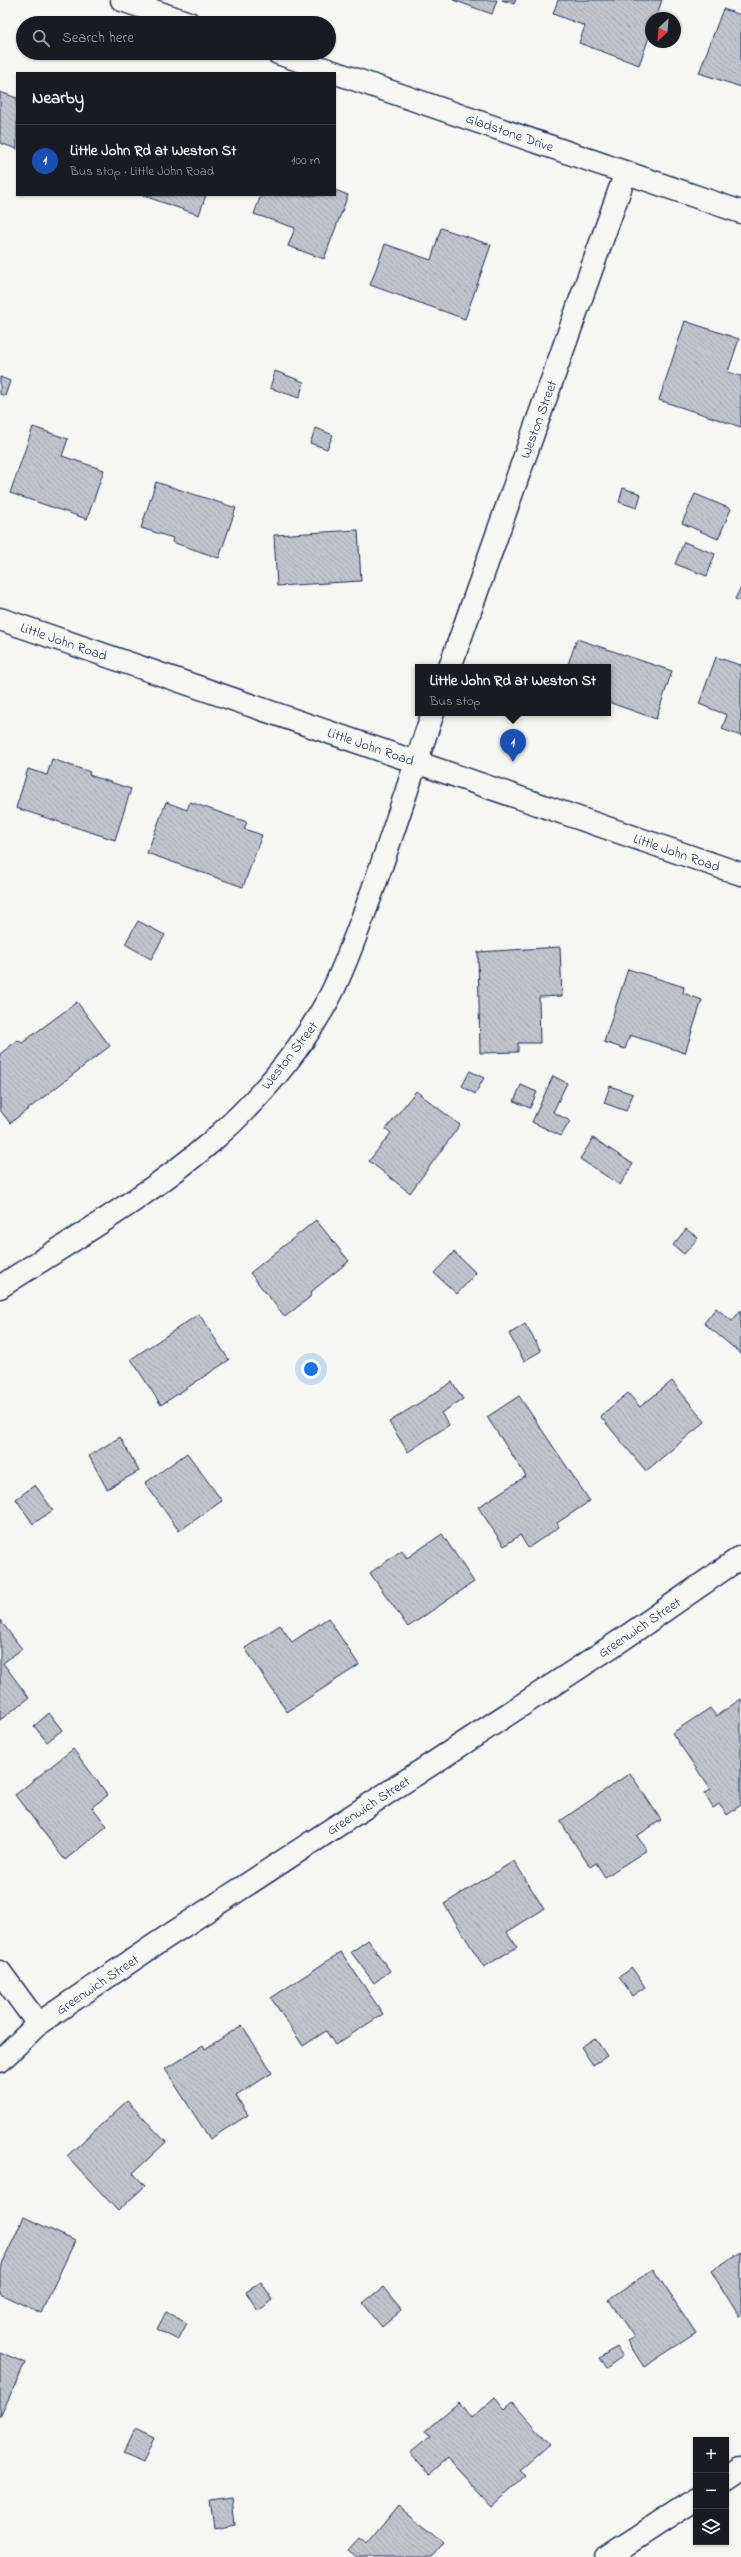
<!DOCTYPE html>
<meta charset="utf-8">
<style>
:root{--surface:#171b24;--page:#20242c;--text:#f1f3f6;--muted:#9ea1a6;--line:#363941;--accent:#b45309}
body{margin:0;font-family:"Indie Flower",sans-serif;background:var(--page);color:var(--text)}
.controls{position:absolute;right:12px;bottom:12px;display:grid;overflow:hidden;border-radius:0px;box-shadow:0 1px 3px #0004}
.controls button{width:36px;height:36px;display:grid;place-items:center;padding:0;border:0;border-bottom:1px solid var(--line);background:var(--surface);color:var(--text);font:20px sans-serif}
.compass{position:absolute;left:645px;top:12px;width:36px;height:36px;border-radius:50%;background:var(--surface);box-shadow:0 1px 3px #0004;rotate:206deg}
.you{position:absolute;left:311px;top:1369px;width:14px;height:14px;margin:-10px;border:3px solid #fff;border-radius:50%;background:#1a73e8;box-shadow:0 0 0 6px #1a73e833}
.badge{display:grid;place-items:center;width:26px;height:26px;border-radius:50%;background:var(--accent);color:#fff;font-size:13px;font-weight:700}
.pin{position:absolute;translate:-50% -33px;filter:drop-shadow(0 1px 2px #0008)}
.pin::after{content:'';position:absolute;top:21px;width:14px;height:12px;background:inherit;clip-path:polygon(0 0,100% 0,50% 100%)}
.popup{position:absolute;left:415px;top:664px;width:196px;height:52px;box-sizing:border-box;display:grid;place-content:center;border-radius:0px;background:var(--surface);filter:drop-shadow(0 1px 3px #0005);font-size:13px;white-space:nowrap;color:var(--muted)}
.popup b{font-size:15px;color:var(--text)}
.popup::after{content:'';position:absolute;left:50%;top:100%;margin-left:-8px;border:8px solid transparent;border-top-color:var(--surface)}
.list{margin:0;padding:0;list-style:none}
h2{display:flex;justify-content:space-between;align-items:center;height:52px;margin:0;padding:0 16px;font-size:17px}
h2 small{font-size:13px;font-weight:400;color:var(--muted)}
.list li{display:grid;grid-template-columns:26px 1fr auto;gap:12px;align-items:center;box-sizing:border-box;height:72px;padding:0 16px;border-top:1px solid var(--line)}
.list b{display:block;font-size:15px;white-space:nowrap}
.list p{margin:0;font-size:13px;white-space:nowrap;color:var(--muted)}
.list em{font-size:13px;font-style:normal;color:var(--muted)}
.icon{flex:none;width:22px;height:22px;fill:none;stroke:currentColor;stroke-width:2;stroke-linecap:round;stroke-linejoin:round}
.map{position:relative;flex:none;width:741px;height:2557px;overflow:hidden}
.search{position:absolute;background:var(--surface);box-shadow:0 1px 3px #0004;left:16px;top:16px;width:320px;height:44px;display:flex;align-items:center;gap:10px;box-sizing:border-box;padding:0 14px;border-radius:22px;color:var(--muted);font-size:15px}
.panel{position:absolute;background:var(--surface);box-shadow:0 1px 3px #0004;left:16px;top:72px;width:320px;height:124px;border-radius:0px}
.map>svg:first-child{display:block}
.building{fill:url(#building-back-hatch);stroke:#1b2f5e}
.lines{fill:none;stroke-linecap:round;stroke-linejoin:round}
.minor-casing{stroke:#1b2f5e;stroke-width:25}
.tertiary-casing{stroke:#1b2f5e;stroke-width:25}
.minor{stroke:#f6f6f2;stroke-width:22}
.tertiary{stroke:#f6f6f2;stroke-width:22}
.labels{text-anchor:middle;stroke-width:3;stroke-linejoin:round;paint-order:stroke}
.street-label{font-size:14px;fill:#1b2f5e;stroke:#f6f6f2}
</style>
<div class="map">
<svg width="741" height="2557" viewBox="0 0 741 2557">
<defs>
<pattern id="building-back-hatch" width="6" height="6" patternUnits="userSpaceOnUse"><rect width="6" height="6" fill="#c0c4cd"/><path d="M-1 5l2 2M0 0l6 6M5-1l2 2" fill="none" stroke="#a4a9b2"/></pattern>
</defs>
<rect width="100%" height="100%" fill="#f6f6f2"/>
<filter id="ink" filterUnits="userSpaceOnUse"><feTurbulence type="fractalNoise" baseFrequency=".025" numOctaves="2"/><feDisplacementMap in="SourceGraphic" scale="8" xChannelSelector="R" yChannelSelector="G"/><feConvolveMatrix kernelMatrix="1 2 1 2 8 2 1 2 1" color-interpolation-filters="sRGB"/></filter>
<g filter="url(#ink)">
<path class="building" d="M453 0H497L492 14Z
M502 0H516L514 4Z
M558 0H662L656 18H651V32L639 65 579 43 585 26 553 14Z
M723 9 741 15V87L699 73Z
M0 92 17 98V149L0 143Z
M335 190 348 195 324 259 288 246 295 228 254 214 261 195H335Z
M141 195H206L199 215Z
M441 228 491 245 465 319 370 285 385 244 431 260Z
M685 321 739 339 728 372 741 376V427L659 400Z
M275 371 304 382 299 398 270 388Z
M0 377 10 381 5 396 0 394Z
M33 427 68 439 62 456 104 470 87 519 10 493Z
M316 428 333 435 327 449 310 443Z
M156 482 236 508 219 558 172 542 173 538 141 528Z
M623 488 641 494 637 508 619 502Z
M695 494 731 509 718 539 682 523Z
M358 530 361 581 277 586 274 535Z
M684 542 715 554 707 576 675 564Z
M741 587V602L735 599Z
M577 639 672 671 656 719 608 702V667H567Z
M716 657 740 665 741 664V736L722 729 727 715 699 704Z
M52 759 90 772 89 775 131 789 115 840 16 808 28 769 47 775Z
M166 802 187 810 190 802 247 822 244 829 262 835 243 887 147 853Z
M138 921 165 935 151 959 125 944Z
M560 947 562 996 539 997 540 1043H518V1052L480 1053 478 952Z
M628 969 684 987 683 993 702 1000 685 1053 630 1035 625 1049 604 1042Z
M77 1002 110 1046 10 1123 0 1110V1054L18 1040 22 1043Z
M470 1071 484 1078 475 1094 462 1086Z
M553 1076 567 1083 553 1112 570 1121 561 1136 532 1122Z
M521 1085 537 1092 530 1108 514 1101Z
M610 1086 633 1094 626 1111 604 1103Z
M416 1091 460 1125 410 1193 369 1161 391 1133 386 1129Z
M593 1138 633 1164 620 1185 580 1159Z
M316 1220 349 1261 312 1291 310 1297 285 1317 250 1273Z
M686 1229 698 1238 684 1254 673 1245Z
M454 1252 476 1273 457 1294 434 1273Z
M716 1308 732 1321 741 1310V1354L704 1323Z
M199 1314 229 1360 161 1405 131 1359Z
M525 1324 541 1351 524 1361 509 1334Z
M672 1381 705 1422 646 1471 600 1416 628 1393 640 1407Z
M452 1382 463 1399 441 1413 449 1425 408 1452 389 1422Z
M519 1396 590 1501 557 1523 559 1527 528 1548 520 1535 504 1546 478 1507 526 1476 487 1417Z
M120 1437 139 1471 107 1489 89 1456Z
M187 1453 222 1501 179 1531 145 1483Z
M35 1485 53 1510 33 1524 16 1499Z
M442 1534 474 1582 408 1627 370 1573 402 1550 407 1558Z
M328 1618 359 1665 287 1712 245 1648 280 1625 292 1642Z
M0 1620 22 1649 3 1663 29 1698 0 1720Z
M741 1699V1805L727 1815 719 1804 713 1808 704 1793 711 1790 672 1733 710 1708 716 1716Z
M49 1713 62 1730 47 1742 34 1726Z
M73 1749 108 1795 92 1807 107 1826 65 1860 15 1795Z
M630 1773 661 1820 637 1836 647 1850 605 1877 596 1863 590 1867 560 1821Z
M514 1861 544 1909 507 1932 517 1947 484 1967 444 1904Z
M368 1940 390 1971 374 1983 351 1952Z
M341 1952 383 2014 335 2045 326 2031 303 2046 271 1998Z
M632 1968 645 1987 632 1996 619 1977Z
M242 2025 272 2073 236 2096 248 2115 210 2139 165 2069 203 2045 205 2049Z
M595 2038 607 2056 593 2065 581 2047Z
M127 2101 166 2142 133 2173 145 2186 118 2211 67 2156Z
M24 2217 75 2241 41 2313 0 2294V2268Z
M741 2252V2315L739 2316 711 2271Z
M653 2269 696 2333 644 2367 627 2341 634 2337 609 2300Z
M261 2282 273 2300 258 2311 246 2292Z
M383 2287 402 2310 382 2327 363 2303Z
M166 2312 187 2323 178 2340 157 2329Z
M616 2347 623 2356 606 2368 599 2358Z
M0 2352 25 2363 0 2417Z
M495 2397 505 2409 513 2402 550 2444 519 2471 525 2476 492 2506 448 2458 429 2475 410 2453 430 2437 425 2431 459 2402 471 2418Z
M135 2429 154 2438 143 2463 123 2454Z
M232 2497 235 2524 214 2528 210 2500Z
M398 2506 442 2542 430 2557H357L348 2550 359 2538 367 2544Z"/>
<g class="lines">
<g class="minor-casing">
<path id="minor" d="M122 0 189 23
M278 53 741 212
M450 667 626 172
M0 1287C70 1241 147 1197 210 1143 256 1103 300 1052 329 998 342 974 352 945 362 919 388 851 409 781 433 713
M0 1972 38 2024
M0 2061 38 2024 159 1942 623 1639 741 1557"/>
</g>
<g class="tertiary-casing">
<path id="tertiary" d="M0 619 741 874
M726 2480 741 2470
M607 2557 696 2499"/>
</g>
<use href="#minor" class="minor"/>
<use href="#tertiary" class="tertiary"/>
</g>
</g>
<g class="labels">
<g class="street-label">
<text transform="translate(510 132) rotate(19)" y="5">Gladstone Drive</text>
<text transform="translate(538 419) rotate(-70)" y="5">Weston Street</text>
<text transform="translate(64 641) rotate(19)" y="5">Little John Road</text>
<text transform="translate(371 746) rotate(19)" y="5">Little John Road</text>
<text transform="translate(677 852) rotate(19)" y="5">Little John Road</text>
<text transform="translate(289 1055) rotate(-52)" y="5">Weston Street</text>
<text transform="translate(639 1627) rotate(-34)" y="5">Greenwich Street</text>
<text transform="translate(368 1805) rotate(-33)" y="5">Greenwich Street</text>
<text transform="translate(97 1984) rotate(-34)" y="5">Greenwich Street</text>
</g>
</g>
</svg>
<div class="controls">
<button>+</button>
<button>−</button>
<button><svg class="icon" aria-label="layers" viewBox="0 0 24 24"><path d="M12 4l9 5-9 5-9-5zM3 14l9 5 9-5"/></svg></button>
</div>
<svg class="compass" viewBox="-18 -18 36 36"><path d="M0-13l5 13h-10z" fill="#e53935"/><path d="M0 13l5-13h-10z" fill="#9ea1a6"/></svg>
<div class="you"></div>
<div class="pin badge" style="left:513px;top:762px;background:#1a4fb4">1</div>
<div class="popup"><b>Little John Rd at Weston St</b>Bus stop</div>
<div class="search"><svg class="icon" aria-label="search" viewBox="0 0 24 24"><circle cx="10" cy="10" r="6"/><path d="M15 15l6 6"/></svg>Search here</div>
<section class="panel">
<h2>Nearby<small></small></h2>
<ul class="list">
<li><span class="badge" style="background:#1a4fb4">1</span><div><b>Little John Rd at Weston St</b><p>Bus stop · Little John Road</p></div><em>100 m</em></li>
</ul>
</section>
</div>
